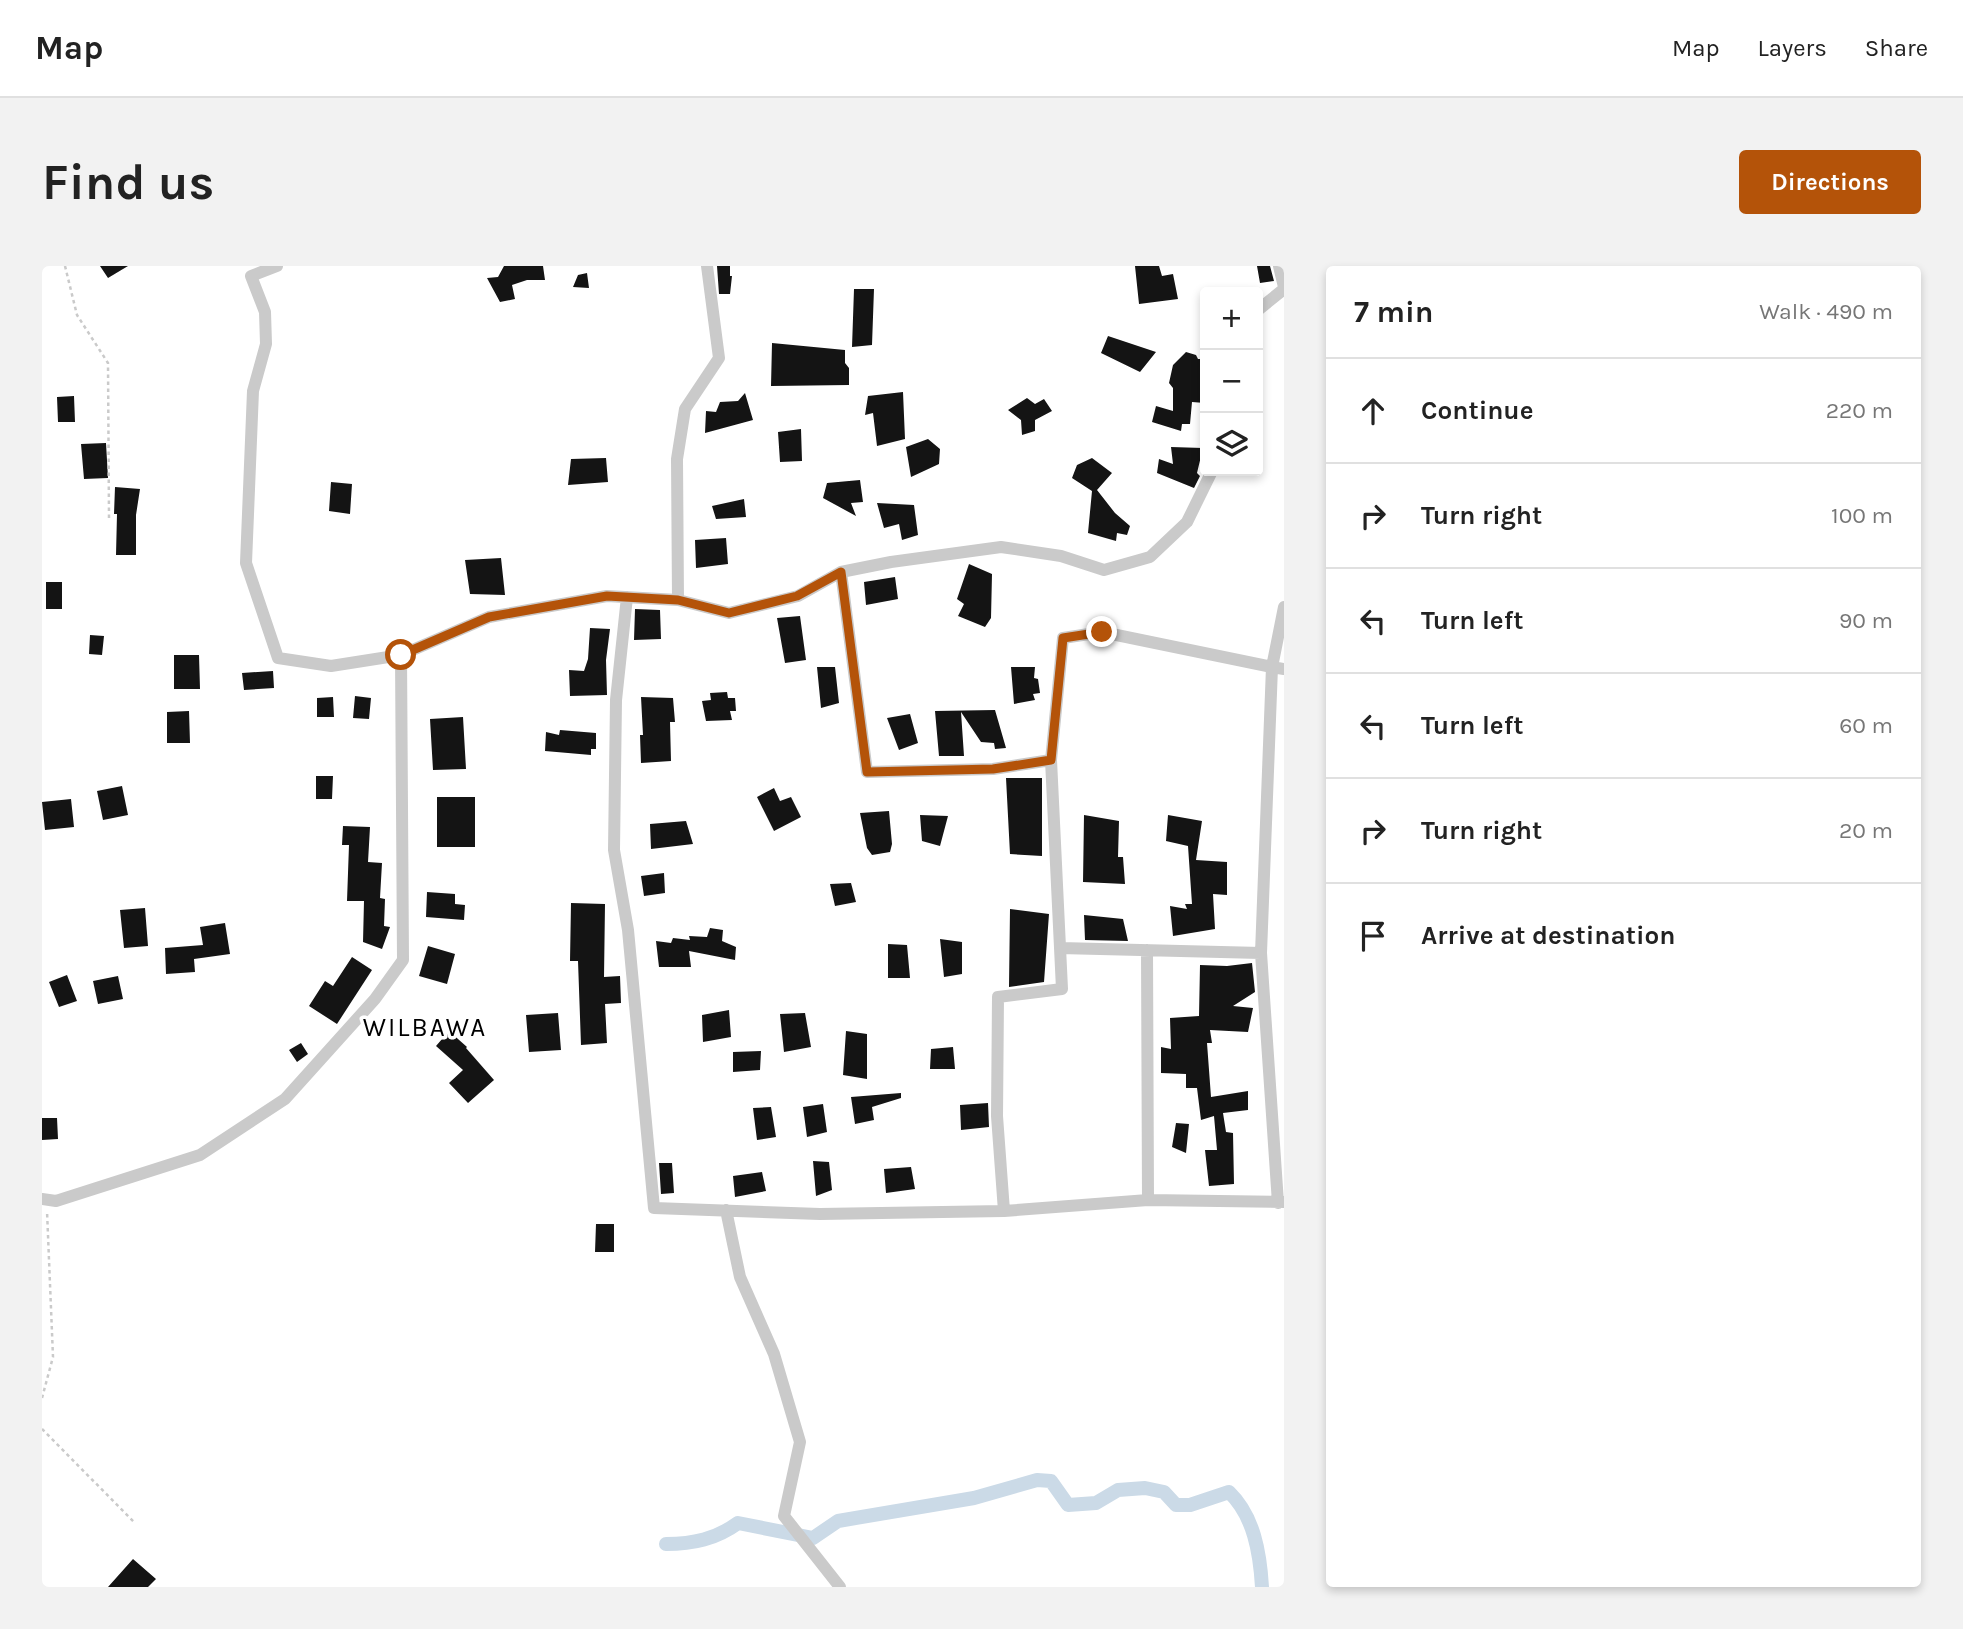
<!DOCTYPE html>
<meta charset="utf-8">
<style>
:root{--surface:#fff;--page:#f2f2f2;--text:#222;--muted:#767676;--line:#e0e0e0;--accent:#b45309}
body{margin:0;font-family:Karla,sans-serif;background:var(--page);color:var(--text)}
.controls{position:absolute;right:21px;top:21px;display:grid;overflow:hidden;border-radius:7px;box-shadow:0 4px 10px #0003}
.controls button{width:63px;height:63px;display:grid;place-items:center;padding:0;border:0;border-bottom:2px solid var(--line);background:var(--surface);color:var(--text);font:35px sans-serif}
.stop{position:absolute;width:21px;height:21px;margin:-16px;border:5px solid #b45309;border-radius:50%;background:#fff}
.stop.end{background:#b45309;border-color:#fff;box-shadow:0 2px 7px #0008}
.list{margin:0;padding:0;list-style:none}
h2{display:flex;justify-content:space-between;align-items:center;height:91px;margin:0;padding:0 28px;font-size:30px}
h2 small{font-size:23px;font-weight:400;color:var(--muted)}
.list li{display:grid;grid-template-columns:46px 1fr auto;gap:21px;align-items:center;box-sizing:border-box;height:105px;padding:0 28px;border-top:2px solid var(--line)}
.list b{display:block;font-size:26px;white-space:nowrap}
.list em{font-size:23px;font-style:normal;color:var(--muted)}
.icon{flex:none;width:38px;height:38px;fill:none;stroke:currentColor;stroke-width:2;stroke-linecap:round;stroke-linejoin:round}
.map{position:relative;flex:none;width:1242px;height:1321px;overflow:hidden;border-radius:7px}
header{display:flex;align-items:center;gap:42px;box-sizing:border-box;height:98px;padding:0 35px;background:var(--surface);border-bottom:2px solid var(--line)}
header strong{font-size:33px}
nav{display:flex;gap:38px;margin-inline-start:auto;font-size:24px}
.intro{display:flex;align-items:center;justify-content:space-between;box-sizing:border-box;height:168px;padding:0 42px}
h1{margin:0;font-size:49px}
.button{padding:18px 32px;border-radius:7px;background:var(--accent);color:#fff;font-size:24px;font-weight:700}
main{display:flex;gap:42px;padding:0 42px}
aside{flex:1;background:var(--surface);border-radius:7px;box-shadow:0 4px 10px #0003}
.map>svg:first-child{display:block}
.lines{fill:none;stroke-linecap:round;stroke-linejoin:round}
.canal{stroke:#cbdae7;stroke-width:14}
.building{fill:#141414}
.path{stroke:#cacaca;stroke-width:2.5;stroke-dasharray:3.5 3.5;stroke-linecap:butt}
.minor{stroke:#cacaca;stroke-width:12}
.route{stroke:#b45309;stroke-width:9}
.labels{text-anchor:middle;stroke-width:7;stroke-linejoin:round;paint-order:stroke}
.quarter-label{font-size:26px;letter-spacing:2px;fill:#000;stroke:#fff}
</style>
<header>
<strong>Map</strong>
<nav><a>Map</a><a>Layers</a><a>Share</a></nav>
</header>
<div class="intro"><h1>Find us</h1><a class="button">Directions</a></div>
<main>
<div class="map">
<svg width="1242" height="1321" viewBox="0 0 1242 1321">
<rect width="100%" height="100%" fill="#fff"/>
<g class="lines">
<path class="canal" d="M624 1278C651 1278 674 1273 696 1257L771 1272 796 1255 932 1232 995 1214 1009 1215 1026 1239 1054 1237 1076 1224 1103 1222 1122 1226 1134 1239H1148L1187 1226C1212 1250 1218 1287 1220 1321"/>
</g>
<path class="building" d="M58 0H86L66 12Z
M462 0H501L503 14H485L470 19 473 33 458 36 445 12 456 11Z
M675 0H688V10H690L688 28H677Z
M1093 0H1117L1120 10 1131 8 1136 33 1097 38Z
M1215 0H1228L1232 15 1218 17Z
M545 7 547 22 531 21 536 9Z
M812 23H832L830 79 810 81Z
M1066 70 1114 86 1098 106 1059 87Z
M730 77 803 84V97L807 102V119L729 120Z
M1144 86 1154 89 1156 93H1163V137L1150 136 1148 158H1140L1139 165 1110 156 1114 140 1131 145V122L1127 117 1131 99Z
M861 126 863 173 835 180 831 147 823 149 826 130Z
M703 127 711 154 663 167 664 145 674 146 678 136 696 135Z
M32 130 33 156H16L15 131Z
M985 132 993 138 1002 133 1010 145 993 154V165L980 169 979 154 966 144Z
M759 163 760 195 738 196 736 166Z
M886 173 898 183 897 198 869 211 864 181Z
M64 177 66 212 42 213 39 178Z
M1129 181 1161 182 1155 207 1158 210 1152 222 1115 207 1117 193 1131 198Z
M564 192 566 216 526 219 529 193Z
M1050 192 1070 207 1055 224 1073 247 1088 260 1085 269 1075 267 1074 275 1046 267 1050 225 1030 212 1035 199Z
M818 214 821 236 809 237 814 250 781 232 785 217Z
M289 216 310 218 308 248 287 245Z
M73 221 98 223 94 249V289H74L75 248H72Z
M702 233 704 251 674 253 670 240Z
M835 237 872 239 876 269 860 274 857 258 842 262Z
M684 272 686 298 654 302 653 274Z
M459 292 463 329 428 328 423 294Z
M927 298 950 308 949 352 943 361 916 350 922 338 915 333Z
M853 311 856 333 824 339 822 316Z
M4 316H20V343H4Z
M593 343 618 344 619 373 592 374Z
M758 350 764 394 743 397 735 352Z
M548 362 568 363 564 394 565 429 528 430 527 404 542 405 546 393Z
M48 369 62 370 60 389 47 388Z
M132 389H157L158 423H132Z
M775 401H793L797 437 779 442Z
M969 401H993L992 412 996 413 998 427 991 428 993 434 972 438Z
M231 405 232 422 202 424 200 407Z
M685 426 686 432H693L694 445H688L690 454 664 455 660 435 669 434 668 427Z
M313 430 329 432 327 453 311 452Z
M291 431 292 451H275V432Z
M599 431 631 432 633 456H628L629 495 599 497 598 469H601Z
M953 444 964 482 953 483 952 477 939 476 919 446 922 490H897L893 445Z
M147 445 148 477H125V446Z
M868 448 876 477 857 484 845 452Z
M421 451 424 503 391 504 388 453Z
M518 464 554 467V483H549V489L503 485 504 466 517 469Z
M274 510H291L290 533H274Z
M964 512H1000V590L968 588Z
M80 520 86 549 61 554 55 525Z
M732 522 738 535 749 531 759 551 732 565 715 531Z
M395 531H433V581H395Z
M29 533 32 561 3 564 0 536Z
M847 545 850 578 848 586 830 589 825 582 818 547Z
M878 549 906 550 898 580 880 575Z
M1042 549 1077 555 1076 591H1081L1083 618 1041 616Z
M1126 549 1160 555 1154 594 1185 596V629L1171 628 1173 663 1131 670 1128 640 1145 643 1143 638H1150L1146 580 1124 575Z
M644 555 651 578 609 583 608 558Z
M301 560 328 561 326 596 340 597 338 632 343 633 342 660 348 661 340 683 321 676 322 635H305L307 579H300Z
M622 607 623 627 602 630 599 610Z
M809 617 814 636 793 640 788 618Z
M385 626 413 628V638L423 639 422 654 384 651Z
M529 637 563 638 562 711 578 710 579 737 563 738 565 777 539 779 536 695H528Z
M103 642 106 680 82 682 78 644Z
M968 643 1007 648 1002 716 967 721Z
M1042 649 1081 653 1086 675 1043 674Z
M183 657 188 688 152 693 153 706 124 708 123 682 161 679 158 661Z
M668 662 681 664 680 675 694 681 693 694 647 685 649 701H617L614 675 629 677 631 672 648 674 647 670 665 671Z
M898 673 920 676V708L902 711Z
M846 678 865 679 868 712H846Z
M386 680 413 688 405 718 377 710Z
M310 691 330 704 295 758 267 740 283 715 291 720Z
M1210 697 1213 726 1191 740 1211 742 1206 766 1168 764 1170 777H1165L1169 831 1206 825V844L1181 847 1184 866 1191 867 1192 918 1167 920 1163 884H1175L1172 850 1159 854 1155 822H1144V808L1119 807V781L1129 783 1128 752 1157 750 1158 699 1185 700Z
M25 709 35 735 17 741 7 716Z
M76 710 81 733 56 738 51 715Z
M687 744 689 771 661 776 660 749Z
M516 747 519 784 487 786 484 749Z
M763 747 769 781 742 786 738 748Z
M407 765 425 781 424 782 452 814 426 837 407 817 421 804 394 780Z
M804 765 825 768V813L801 809Z
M259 777 266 788 255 796 247 784Z
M911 781 913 803H888L889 783Z
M719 785 718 804 691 806V786Z
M859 827V832L830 841 832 854 813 858 809 831Z
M946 837 947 861 919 864 918 839Z
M781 838 785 866 765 871 761 841Z
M729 841 734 871 715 874 711 842Z
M0 852H15L16 873 0 874Z
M1134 857 1147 858 1144 887 1130 881Z
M771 895 787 896 790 924 774 930Z
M617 897H630L632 927 619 928Z
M869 901 873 923 844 927 842 903Z
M720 906 724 925 693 931 691 910Z
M554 958H572V986H553Z
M91 1293 114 1313 106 1321H66Z"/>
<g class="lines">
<path class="path" d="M23 0 35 49 66 97 67 252
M0 1132 11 1091 5 945
M0 1163 93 1257"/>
<path class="minor" d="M1237 0 1242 21
M1216 44 1242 23
M799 306 825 506 951 503 1009 494 1021 372 1060 366 1230 401 1242 341
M585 331 574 434 572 584 586 664 612 942 778 948 962 945 1106 934 1242 936
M636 334 635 193 643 143 677 92 665 0
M359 389 447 351 565 330 636 334 687 347 756 330 799 306 849 296 959 281 1019 290 1062 304 1108 291 1145 256 1170 205
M1018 682 1219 687 1230 401 1242 403
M1105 684 1106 934
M1219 687 1236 937
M0 933 14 935 158 889 243 833 333 733 361 694 359 389 289 400 236 392 204 297 211 125 224 78 223 46 209 10 235 0
M684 944 698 1011 732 1088 758 1176 742 1250 798 1321
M962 945 955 850 956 731 1020 723 1009 494"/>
</g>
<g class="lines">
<path class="route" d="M359 389 447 351 565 330 636 334 687 347 755 330 799 306 825 506 951 503 1009 494 1021 372 1060 366"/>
</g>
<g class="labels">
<g class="quarter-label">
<text x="383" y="770">WILBAWA</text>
</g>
</g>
</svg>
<div class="controls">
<button>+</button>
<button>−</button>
<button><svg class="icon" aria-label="layers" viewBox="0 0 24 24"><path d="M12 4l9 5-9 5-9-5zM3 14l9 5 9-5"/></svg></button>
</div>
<div class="stop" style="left:359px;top:389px"></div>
<div class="stop end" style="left:1060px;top:366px"></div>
</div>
<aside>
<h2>7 min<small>Walk · 490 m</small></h2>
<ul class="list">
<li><svg class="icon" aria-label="ahead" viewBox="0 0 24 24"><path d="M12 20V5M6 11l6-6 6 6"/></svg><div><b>Continue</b></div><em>220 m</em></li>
<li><svg class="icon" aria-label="right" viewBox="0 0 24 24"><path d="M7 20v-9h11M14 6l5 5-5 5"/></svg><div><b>Turn right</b></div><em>100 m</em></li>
<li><svg class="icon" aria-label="left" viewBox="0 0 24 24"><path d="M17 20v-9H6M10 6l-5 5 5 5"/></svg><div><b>Turn left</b></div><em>90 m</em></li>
<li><svg class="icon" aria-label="left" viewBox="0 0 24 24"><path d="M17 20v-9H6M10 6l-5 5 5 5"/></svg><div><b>Turn left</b></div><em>60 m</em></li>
<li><svg class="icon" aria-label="right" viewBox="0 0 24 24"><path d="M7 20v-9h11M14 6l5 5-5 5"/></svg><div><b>Turn right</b></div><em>20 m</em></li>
<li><svg class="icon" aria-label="arrive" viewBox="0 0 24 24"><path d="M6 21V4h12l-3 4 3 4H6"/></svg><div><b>Arrive at destination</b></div></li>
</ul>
</aside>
</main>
